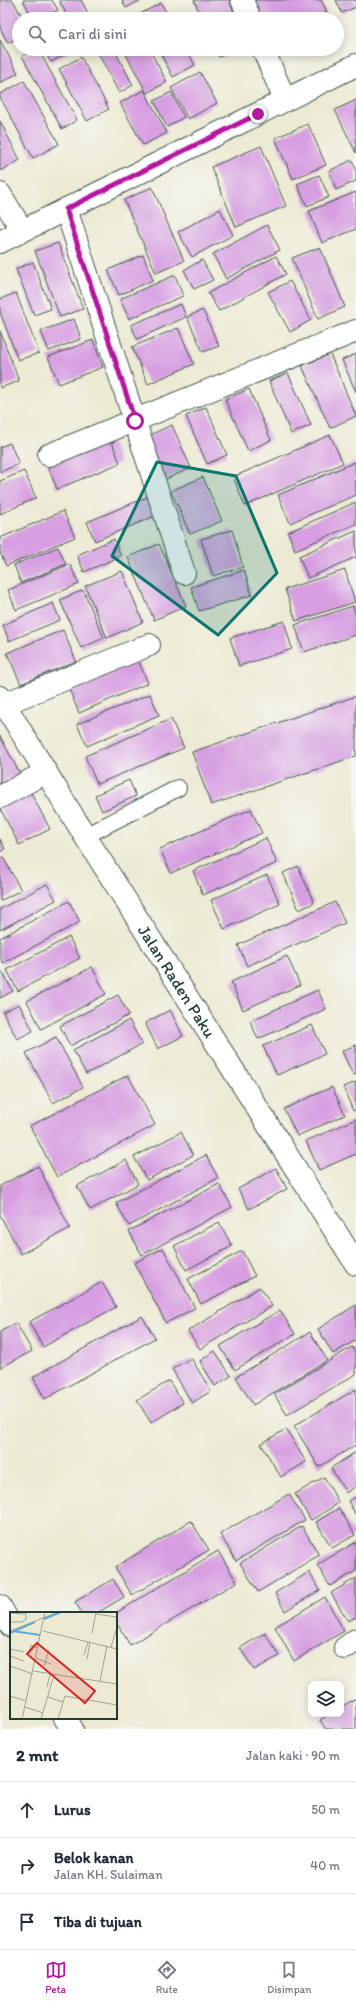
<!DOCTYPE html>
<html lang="id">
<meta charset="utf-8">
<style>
:root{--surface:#fff;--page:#f6f6f7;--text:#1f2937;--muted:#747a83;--line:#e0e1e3;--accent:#b5179e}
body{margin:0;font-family:Itim,sans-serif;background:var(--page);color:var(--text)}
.controls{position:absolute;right:12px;bottom:12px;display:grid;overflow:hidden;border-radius:8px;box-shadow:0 2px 10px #0003}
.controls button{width:36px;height:36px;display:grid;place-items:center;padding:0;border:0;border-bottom:1px solid var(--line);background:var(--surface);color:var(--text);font:20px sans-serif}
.stop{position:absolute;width:12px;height:12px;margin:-9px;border:3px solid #b5179e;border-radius:50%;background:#fff}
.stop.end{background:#b5179e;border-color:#fff;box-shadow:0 1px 4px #0008}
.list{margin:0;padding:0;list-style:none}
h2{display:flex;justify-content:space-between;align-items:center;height:52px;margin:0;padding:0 16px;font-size:17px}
h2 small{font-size:13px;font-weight:400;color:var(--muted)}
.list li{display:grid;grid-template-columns:26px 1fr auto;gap:12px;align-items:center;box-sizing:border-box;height:56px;padding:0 16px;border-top:1px solid var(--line)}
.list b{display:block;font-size:15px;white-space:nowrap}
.list p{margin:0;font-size:13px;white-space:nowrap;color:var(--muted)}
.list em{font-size:13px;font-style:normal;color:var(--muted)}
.icon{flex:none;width:22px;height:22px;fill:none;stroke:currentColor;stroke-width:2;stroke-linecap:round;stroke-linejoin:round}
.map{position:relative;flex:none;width:356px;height:1729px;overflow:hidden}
.search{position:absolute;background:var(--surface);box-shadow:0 2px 10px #0003;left:12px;right:12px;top:12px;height:44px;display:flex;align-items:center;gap:10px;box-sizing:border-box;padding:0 14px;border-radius:22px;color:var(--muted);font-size:15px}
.sheet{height:220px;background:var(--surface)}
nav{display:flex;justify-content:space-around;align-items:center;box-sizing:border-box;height:56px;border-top:1px solid var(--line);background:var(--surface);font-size:11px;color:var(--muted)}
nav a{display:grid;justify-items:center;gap:2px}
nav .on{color:var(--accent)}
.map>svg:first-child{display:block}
.building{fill:#d79fe1}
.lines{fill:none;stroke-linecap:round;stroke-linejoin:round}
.service-casing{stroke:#3e574c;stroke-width:18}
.minor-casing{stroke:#3e574c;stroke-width:24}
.tertiary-casing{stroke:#3e574c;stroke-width:24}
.service{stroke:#fff;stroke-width:16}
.minor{stroke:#fff;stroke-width:22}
.tertiary{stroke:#fff;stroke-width:22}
.route{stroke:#b5179e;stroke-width:5}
.marked{fill:#0f766e;fill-opacity:0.2;stroke:#0f766e;stroke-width:3;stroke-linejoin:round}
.labels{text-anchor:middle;stroke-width:3;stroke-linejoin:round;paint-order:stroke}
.street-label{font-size:17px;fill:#1f3d34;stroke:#f6f6f2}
.inset-river{fill:none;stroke:#5ca9d5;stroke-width:2}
.inset-road{fill:none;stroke:#9ba594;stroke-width:1}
.view{fill:#d62828;fill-opacity:0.15;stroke:#d62828;stroke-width:2}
.inset-edge{fill:none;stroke:#1f3d34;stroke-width:2}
</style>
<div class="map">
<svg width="356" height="1729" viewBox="0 0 356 1729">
<rect width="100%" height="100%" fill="#f6f6f2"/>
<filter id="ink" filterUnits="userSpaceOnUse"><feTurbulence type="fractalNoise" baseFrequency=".025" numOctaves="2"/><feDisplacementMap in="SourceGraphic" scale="8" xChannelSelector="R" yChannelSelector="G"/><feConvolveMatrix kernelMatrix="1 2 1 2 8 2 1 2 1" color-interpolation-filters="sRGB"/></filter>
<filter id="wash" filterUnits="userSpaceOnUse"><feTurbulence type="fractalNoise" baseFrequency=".012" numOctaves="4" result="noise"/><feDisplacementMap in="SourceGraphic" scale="16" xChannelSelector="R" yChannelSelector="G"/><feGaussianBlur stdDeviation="0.9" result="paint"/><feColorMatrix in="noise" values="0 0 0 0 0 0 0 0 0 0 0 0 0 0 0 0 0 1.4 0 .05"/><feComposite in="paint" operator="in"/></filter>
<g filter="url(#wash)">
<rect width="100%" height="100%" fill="#edead4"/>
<g id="blocks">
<path class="building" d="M0 0H13L23 19H19V37L8 43 0 28Z
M23 0H52L58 10 42 19H33Z
M59 0H81L89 15 81 19H69Z
M122 0H141L126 8Z
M194 0H229L237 19H202Z
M250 0H321L327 12 313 19H259Z
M336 0H356V7L342 13Z
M161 3 170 19H142L140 14Z
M0 40 18 73 0 83Z
M35 49H38L77 120 62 129 22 56Z
M43 49H75L51 62Z
M96 49H114L133 85 119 93Z
M123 49H149L167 82 147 93Z
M158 49H186L195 65 173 77Z
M215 49H238L219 57Z
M81 57 109 109 87 121 59 69Z
M200 72 217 103 188 119 171 88Z
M24 81 59 144 33 158 0 97V94Z
M144 90 167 133 143 145 120 103Z
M171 92 184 117 167 127 154 101Z
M356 100V153L335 110Z
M0 121 20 160 0 171Z
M308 124 326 165 293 179 275 138Z
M261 146 286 206 236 227 211 167Z
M352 160 356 169V181L336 190 329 171Z
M319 175 329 197 307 206 297 184Z
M152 187 184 261 156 273 124 200Z
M356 192V229L322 243 309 211Z
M220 209 233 235 192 257 178 232Z
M267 225 280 250 226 279 213 254Z
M58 243 83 309 60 317 35 251Z
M320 247 345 307 318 319 292 258Z
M143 255 153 280 119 295 108 270Z
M276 256 286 274 219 311 208 293Z
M202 260 213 280 194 289 184 270Z
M33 262 51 309 34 315 16 269Z
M175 275 183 296 129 319 120 299Z
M290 281 311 320 290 332 268 292Z
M16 293 39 353 18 360 0 312V299Z
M181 304 186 317 137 339 131 325Z
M203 310 219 346 203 352 187 317Z
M74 319 81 339 49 351 41 331Z
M178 328 194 364 148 384 132 347Z
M0 331 19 381 0 388Z
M93 340 103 367 59 384 48 357Z
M330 354 356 416 330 428 302 366Z
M356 354V392L342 360Z
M288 373 311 425 291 434 269 381Z
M249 389 271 440 248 451 225 399Z
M206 407 227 455 207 464 186 416Z
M172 425 191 468 164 480 145 437Z
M109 435 120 463 57 489 46 462Z
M330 435 343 463 245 506 233 477Z
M10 443 19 464 0 472V447Z
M355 462 356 495 290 523 278 495Z
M24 471 36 498 0 514V481Z
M203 477 222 521 190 534 171 491Z
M147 497 155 516 95 541 87 522Z
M356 502V524L295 550 288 532Z
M63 511 75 537 6 566 0 552V538Z
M232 530 243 567 213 576 201 539Z
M356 531V557L308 578 299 556Z
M114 539 121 556 84 572 77 555Z
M159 544 186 606 154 620 128 557Z
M58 547 66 564 21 583 14 565Z
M70 564 79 584 16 610 8 590Z
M244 570 252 595 199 611 191 587Z
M345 570 355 602 296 621 285 589Z
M122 571 143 622 107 638 85 586Z
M83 590 104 638 81 648 60 600Z
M53 603 60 620 9 641 3 625Z
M353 606 356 616V635L304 652 295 625Z
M284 621 292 649 239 666 230 638Z
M63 630 76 661 21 684 7 653Z
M138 660 148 683 79 713 69 689Z
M150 694 159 715 87 746 77 724Z
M356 696V756L211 805 192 752Z
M171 719 184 748 97 784 85 756Z
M0 736 20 774 0 784Z
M129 780 136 796 102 811 95 795Z
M30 791 50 829 19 845 0 808Z
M251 809 262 833 171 873 160 849Z
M266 838 277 863 203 895 193 871Z
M0 839 5 849 0 852Z
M3 857 21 890 0 901V859Z
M298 866 314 903 299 910 283 873Z
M267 875 280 904 224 929 211 900Z
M47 884 56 900 0 930V909Z
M69 901 80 922 3 963 0 958V938Z
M335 902 345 923 247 966 238 945Z
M69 937 80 958 18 991 7 970Z
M287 956 300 985 243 1010 231 982Z
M92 967 106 994 41 1029 27 1001Z
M1 970 13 991 0 998V971Z
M318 990 326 1009 258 1039 250 1021Z
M118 995 129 1015 70 1046 60 1026Z
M19 1004 33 1031 17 1039 3 1012Z
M170 1010 183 1036 158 1049 145 1023Z
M129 1020 142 1044 86 1074 73 1050Z
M312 1025 325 1054 277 1075 263 1046Z
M56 1037 83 1087 53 1103 26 1053Z
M356 1045V1074L353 1075 342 1051Z
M128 1075 155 1125 57 1177 30 1126Z
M356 1082V1110L353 1111 343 1087Z
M332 1087 345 1115 297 1136 284 1109Z
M356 1119V1154L319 1170 306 1141Z
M181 1132 193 1155 147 1180 134 1157Z
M206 1155 218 1178 129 1226 116 1203Z
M126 1160 138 1184 90 1210 77 1186Z
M38 1166 70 1228 21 1254 0 1215V1186Z
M276 1168 287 1189 249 1209 238 1189Z
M219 1184 232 1207 142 1255 129 1231Z
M219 1222 232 1246 186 1270 174 1246Z
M163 1248 195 1308 166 1323 134 1263Z
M242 1251 255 1276 201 1304 188 1279Z
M102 1282 116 1307 43 1347 29 1322Z
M260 1287 272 1306 200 1349 188 1331Z
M356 1305V1340L333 1354 318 1329Z
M280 1310 295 1334 235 1370 220 1346Z
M142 1316 155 1338 45 1399 33 1377Z
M16 1323 32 1351 0 1368V1332Z
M310 1332 327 1360 253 1405 236 1377Z
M352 1347 356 1355V1374L287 1415 274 1394Z
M215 1351 231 1376 215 1386 200 1361Z
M191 1358 211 1391 192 1403 172 1369Z
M169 1381 183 1403 151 1423 137 1400Z
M356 1389V1445L319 1467 294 1426Z
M286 1429 306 1462 281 1477 261 1444Z
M356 1452V1486L346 1493 331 1468Z
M324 1477 339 1503 311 1520 295 1494Z
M289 1494 305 1520 236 1561 220 1534Z
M356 1497V1515L348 1501Z
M339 1508 355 1535 332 1548 316 1522Z
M191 1521 209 1550 132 1595 115 1567Z
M302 1526 319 1555 258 1592 240 1563Z
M356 1542V1571L330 1586 317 1565Z
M218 1551 237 1582 130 1645 116 1622V1613Z
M309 1572 320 1590 285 1611 275 1593Z
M356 1578V1617L348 1621 331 1593Z
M113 1579 124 1597 97 1613H82L75 1602Z
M325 1597 344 1631 294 1661 275 1627Z
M265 1633 279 1656 254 1670 240 1648Z
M356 1698V1729H326L320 1720 330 1714H341V1707Z"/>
</g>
</g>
<g filter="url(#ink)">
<use href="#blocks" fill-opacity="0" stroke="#3e574c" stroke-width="1"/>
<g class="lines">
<g class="service-casing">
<path id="service" d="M85 836 178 788"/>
</g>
<g class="minor-casing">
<path id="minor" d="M242 0 250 19
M263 49 285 100
M0 194 22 230
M66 209 184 573
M49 455 356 331
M4 704 149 645
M0 797 46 772
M0 1606 11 1626
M345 1648 356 1640
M65 1718 72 1729"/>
</g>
<g class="tertiary-casing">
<g id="tertiary">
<path d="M0 242 356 65"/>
<path id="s1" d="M0 697 85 836 356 1264"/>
</g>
</g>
<use href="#service" class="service"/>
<use href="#minor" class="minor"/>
<use href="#tertiary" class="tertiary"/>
</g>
</g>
<g class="lines" filter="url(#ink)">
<path class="route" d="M135 421 66 209 258 114"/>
</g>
<path class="marked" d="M157 462 236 476 277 573 218 635 112 556Z"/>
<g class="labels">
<g class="street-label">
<text dy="6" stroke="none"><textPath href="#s1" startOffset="335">Jalan Raden Paku</textPath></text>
</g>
</g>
<g transform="translate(10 1612)">
<rect width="107" height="107" fill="#edead4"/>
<path class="inset-river" d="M34 7 51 0M3 19 30 23M0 21 25 10"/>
<path class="inset-road" d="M0 1 16 2M85 2 107 5M0 10H12L16 7V0M0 19 48 0M33 19 107 37M82 21 86 0M101 35 107 15M0 37 14 40M20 38 21 33 28 36M74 43 78 30M0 44 14 49M26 46 41 52M77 47 80 30M0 54 23 62M34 54 39 38M23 59 107 72M90 69 97 34M37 75 40 62M0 84 16 89M38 85 53 90M15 95 33 101M12 107 35 0M31 107 44 63M48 107 55 84 107 93"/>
<path class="view" d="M27 31 85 79 75 91 17 42Z"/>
<rect width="107" height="107" class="inset-edge"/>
</g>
</svg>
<div class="controls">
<button><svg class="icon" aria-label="layers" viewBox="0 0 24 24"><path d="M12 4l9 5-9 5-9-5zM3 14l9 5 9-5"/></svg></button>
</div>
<div class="stop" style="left:135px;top:421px"></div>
<div class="stop end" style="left:258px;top:114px"></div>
<div class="search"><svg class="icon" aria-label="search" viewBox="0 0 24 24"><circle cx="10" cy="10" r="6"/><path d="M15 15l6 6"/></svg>Cari di sini</div>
</div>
<section class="sheet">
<h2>2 mnt<small>Jalan kaki · 90 m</small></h2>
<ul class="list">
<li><svg class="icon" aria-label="ahead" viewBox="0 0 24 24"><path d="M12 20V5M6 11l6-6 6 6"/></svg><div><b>Lurus</b></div><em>50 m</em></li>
<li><svg class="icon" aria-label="right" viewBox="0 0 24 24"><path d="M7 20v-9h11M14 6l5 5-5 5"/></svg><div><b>Belok kanan</b><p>Jalan KH. Sulaiman</p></div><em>40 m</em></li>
<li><svg class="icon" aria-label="arrive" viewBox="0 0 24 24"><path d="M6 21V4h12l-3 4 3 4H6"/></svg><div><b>Tiba di tujuan</b></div></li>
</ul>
</section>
<nav>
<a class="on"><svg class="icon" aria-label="map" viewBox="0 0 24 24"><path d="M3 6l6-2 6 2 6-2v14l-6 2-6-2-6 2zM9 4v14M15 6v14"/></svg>Peta</a>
<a><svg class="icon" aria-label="directions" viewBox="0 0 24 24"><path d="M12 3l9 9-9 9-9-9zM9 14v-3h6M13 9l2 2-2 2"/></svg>Rute</a>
<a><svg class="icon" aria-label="saved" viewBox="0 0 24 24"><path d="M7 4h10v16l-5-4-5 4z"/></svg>Disimpan</a>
</nav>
